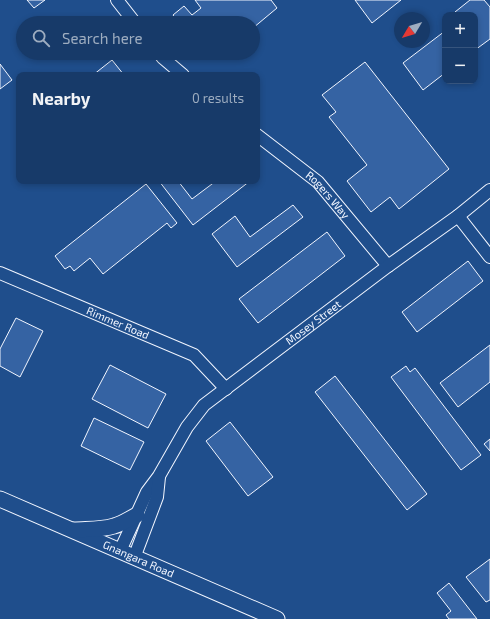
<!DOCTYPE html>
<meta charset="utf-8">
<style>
:root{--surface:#173a69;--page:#244571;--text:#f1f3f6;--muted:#9eadc0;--line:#36547d}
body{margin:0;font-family:"Exo 2",sans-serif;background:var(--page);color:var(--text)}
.controls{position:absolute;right:12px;top:12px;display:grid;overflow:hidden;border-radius:8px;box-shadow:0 2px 6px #0003}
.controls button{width:36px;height:36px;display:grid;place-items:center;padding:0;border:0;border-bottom:1px solid var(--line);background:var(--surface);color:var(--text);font:20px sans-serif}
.compass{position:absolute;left:394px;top:12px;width:36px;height:36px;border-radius:50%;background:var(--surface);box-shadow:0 2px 6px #0003;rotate:232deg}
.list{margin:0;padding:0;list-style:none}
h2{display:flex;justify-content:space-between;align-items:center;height:52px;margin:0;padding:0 16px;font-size:17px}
h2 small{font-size:13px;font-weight:400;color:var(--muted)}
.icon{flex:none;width:22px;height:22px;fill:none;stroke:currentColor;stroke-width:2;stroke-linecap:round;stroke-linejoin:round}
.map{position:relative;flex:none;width:490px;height:619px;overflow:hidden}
.search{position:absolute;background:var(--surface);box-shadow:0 2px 6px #0003;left:16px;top:16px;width:244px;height:44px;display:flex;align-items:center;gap:10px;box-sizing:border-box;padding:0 14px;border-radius:22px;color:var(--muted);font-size:15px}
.panel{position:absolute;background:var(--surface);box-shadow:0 2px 6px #0003;left:16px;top:72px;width:244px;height:112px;border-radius:8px}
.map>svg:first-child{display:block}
.building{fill:#3563a3;stroke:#f2f6ff}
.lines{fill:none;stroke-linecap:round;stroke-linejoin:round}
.minor-casing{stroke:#f2f6ff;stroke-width:14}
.major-casing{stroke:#f2f6ff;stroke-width:17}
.minor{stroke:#1f4e8c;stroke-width:12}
.major{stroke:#1f4e8c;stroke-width:15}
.labels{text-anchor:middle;stroke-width:3;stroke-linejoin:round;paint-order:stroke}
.street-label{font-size:11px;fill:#f2f6ff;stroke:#1f4e8c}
</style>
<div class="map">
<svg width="490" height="619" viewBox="0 0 490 619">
<rect width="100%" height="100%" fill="#1f4e8c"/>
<path class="building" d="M27 0H45L34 8Z
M195 0H271L277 8 253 28V23H179L173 15 184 6 192 15 201 8Z
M355 0H401L372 23Z
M470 0H484L490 7V39L475 50V15H457L455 12Z
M445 31V73L423 90 403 63Z
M112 60 124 75H93Z
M365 62 449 169 399 209 390 197 371 212 347 181 367 165 329 117 336 112 322 95Z
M0 64 12 80 0 89Z
M159 181H178L192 199 216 181H250L193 225Z
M146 184 177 223 171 228 167 223 103 274 90 258 74 271 70 266 65 269 55 256Z
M293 205 303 217 237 267 212 234 235 216 250 237Z
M327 232 345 256 258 323 239 299Z
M468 261 483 281 417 332 402 312Z
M16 318 43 331 20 377 0 366V349Z
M490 345V382L458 407 440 383Z
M110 365 166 394 148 428 92 399Z
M406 366 410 372 415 368 481 455 461 470 391 377Z
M335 376 427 494 407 510 315 392Z
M94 418 144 442 130 470 81 446Z
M230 422 273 477 248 496 206 441Z
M490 439V451L484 444Z
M490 559V600L486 602 466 577Z
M449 583 477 619H449L446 615 451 611 437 593Z"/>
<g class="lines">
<g class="minor-casing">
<g id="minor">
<path d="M117 0 135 23"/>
<path d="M159 53 163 58 183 75"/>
<path id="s1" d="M257 135 318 182 388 266"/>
<path d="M458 216 490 257"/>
<path id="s2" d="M0 273 194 355 226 389"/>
<path id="s3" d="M120 551 147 492 159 476 187 427 204 405 388 266 458 216 490 190"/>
<path d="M134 558 157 497 159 477"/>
</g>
</g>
<g class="major-casing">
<g id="major">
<path id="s4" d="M0 499 277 619"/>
<path d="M74 530C87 529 101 530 114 526 122 524 129 519 137 515"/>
</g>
</g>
<use href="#minor" class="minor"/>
<use href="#major" class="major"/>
</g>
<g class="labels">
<g class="street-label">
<text dy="4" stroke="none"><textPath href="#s1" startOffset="93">Rogers Way</textPath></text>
<text dy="4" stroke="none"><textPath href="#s2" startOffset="128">Rimmer Road</textPath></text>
<text dy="4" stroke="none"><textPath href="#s3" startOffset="306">Mosey Street</textPath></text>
<text dy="4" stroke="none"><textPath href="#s4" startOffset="151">Gnangara Road</textPath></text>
</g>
</g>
</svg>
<div class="controls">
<button>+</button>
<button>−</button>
</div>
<svg class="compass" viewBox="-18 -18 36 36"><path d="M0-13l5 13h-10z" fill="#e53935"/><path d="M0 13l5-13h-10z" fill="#9eadc0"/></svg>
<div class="search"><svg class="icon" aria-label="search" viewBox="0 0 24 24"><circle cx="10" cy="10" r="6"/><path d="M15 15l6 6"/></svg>Search here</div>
<section class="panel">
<h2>Nearby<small>0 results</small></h2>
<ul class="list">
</ul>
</section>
</div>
